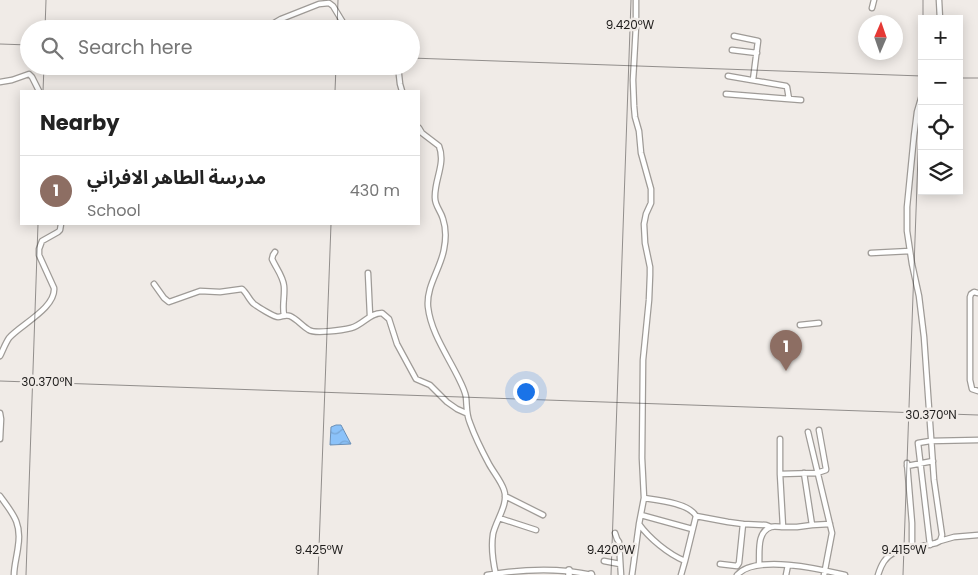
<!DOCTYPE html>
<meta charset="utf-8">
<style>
:root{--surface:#fff;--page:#f2f2f2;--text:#222;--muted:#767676;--line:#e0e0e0;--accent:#555ad1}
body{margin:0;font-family:Poppins,"Noto Sans Arabic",sans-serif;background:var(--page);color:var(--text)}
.controls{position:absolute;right:15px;top:15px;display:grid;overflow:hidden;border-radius:0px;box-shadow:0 2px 12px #0003}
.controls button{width:45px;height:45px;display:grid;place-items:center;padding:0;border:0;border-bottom:1px solid var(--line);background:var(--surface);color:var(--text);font:25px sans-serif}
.compass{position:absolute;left:858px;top:15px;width:45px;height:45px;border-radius:50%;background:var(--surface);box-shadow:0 2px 12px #0003;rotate:2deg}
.you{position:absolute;left:525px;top:391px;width:18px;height:18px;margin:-12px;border:4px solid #fff;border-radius:50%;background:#1a73e8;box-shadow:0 0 0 8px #1a73e833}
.badge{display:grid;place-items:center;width:32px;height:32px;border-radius:50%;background:var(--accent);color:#fff;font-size:16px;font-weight:700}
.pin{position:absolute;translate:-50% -41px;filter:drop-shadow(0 1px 2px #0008)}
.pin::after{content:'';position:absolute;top:26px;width:18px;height:15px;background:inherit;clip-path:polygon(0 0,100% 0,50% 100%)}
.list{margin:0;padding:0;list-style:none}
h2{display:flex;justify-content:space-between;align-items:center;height:65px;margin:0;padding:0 20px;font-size:21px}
h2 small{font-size:16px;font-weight:400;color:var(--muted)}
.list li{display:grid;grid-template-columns:32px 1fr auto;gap:15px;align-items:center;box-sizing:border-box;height:70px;padding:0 20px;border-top:1px solid var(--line)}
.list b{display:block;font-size:19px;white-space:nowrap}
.list p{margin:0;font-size:16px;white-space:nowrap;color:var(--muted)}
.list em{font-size:16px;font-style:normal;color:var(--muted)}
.icon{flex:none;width:28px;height:28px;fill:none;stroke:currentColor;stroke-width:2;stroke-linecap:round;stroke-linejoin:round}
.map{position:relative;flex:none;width:978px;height:575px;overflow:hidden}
.search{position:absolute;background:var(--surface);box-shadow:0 2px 12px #0003;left:20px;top:20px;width:400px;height:55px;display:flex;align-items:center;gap:12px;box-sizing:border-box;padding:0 18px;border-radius:28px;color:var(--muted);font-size:19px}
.panel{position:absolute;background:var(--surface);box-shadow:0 2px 12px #0003;left:20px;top:90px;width:400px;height:135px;border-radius:0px}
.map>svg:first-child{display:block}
.water{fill:url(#water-waves);stroke:#6b90b7}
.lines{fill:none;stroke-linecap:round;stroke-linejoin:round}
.street-casing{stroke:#9f9b97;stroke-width:7}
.secondary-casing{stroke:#9f9b97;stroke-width:8}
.street{stroke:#fff;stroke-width:4.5}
.secondary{stroke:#fff;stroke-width:5.5}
.ticks{fill:none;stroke:#1f1d1c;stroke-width:1;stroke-opacity:0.45}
.ticks-label{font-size:12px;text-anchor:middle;fill:#1f1d1c;stroke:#f0ebe7;stroke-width:5;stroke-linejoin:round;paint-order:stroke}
</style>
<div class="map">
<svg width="978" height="575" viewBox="0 0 978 575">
<defs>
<pattern id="water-waves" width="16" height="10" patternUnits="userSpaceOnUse" patternTransform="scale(1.25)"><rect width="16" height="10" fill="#8bc2f9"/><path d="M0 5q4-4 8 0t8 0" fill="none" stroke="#78a6d5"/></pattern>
</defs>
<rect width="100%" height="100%" fill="#f0ebe7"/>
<path class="water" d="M336 425H341L351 444 330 445 331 427Z"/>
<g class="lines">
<g class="street-casing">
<path id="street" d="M636 0V26L633 80 634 106 635 117 639 131 641 153 651 189V203L646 214 644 224 645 243 650 267V275L649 300 643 360 642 458 644 498 639 524C649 538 668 554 685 561L681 575
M939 0 940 19
M872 8 874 0
M264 29 281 19 319 4 329 3 333 6 347 29
M358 29 367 27 371 29
M734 36 758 41 753 80
M732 50 757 53
M398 66 400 84 402 91
M728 76 786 86 787 87 789 99
M0 82 12 80 29 74 32 77 39 91
M726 94 801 100
M419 128 422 133 439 146C446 164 434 180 435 198 435 206 441 211 443 219 446 228 446 239 444 249 441 268 426 286 428 307 431 333 448 356 459 379 462 385 465 391 466 397 467 406 466 414 470 423 475 437 482 451 489 464 494 473 501 481 504 490 509 504 496 520 493 534 491 547 493 562 496 575
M275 252 273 255 272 259C276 268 283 276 284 286 285 296 282 305 284 315
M871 253 910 251
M368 273 370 316
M154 284 164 298 169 302 200 291 220 292 242 289C247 293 249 300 254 304 258 307 274 317 278 317 282 317 285 314 290 316 297 319 302 326 309 330 315 334 343 330 351 328 363 325 369 313 382 313L389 319 397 344 416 379 430 385 447 402 457 409 466 413
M978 293 974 292 971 294 970 297V380L972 389 978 391
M800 325 819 323
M0 356C3 350 5 344 9 338 20 325 56 308 54 288L39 255V249L42 241 58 232 60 230 61 224
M0 413 1 419 0 439
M808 432 832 533 824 575
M780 439V474L817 473 826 470V469L819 430
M907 463 912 523V548
M907 466 933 461
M804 473 812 525 830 524
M0 496C13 514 22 523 18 547 17 556 14 566 14 575
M505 496 543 515
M644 498C657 500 689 503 696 516L728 522 743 524 739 563 737 566 720 564
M641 515 692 529
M499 518 536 530
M743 524 766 525 771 527
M783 527H797L812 525
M615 533 617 539 619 542 621 575
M940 541 954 537 978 535
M930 545 918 443 930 441 978 440
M604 561 620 564
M685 561 696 516
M759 565C760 553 756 532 771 527 774 526 780 527 783 527L780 474
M487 575C523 569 557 567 592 575
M632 575 639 524
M737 575C756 554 820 569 845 575
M786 575 788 565
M878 575C881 565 885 557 895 552L936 543 940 541 942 535 934 480 924 337 919 296 912 264 907 231V207L914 136 917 112 922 95"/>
</g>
<g class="secondary-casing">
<path id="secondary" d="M569 575V570
M591 575V574"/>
</g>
<use href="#street" class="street"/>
<use href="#secondary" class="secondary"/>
</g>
<path class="ticks" d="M923 19V0M45 29 46 0M337 29 338 0M0 44 29 45M411 58 922 76M959 78H978M43 91 44 66M335 91 336 66M0 381 978 415M26 575 38 224M318 575 331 224M611 575 631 0M903 575 922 44"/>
<g class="ticks-label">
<text x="630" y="29">9.420°W</text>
<text x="47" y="386">30.370°N</text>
<text x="931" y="419">30.370°N</text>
<text x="319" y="554">9.425°W</text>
<text x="611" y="554">9.420°W</text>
<text x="904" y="554">9.415°W</text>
</g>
</svg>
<div class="controls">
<button>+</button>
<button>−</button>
<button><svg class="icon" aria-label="locate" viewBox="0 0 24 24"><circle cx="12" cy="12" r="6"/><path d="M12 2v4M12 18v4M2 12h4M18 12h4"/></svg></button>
<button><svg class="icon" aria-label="layers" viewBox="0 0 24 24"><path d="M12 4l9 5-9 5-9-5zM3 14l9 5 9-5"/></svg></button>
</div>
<svg class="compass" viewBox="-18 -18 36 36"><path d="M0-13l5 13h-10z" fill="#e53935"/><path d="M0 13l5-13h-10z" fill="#767676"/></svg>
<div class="you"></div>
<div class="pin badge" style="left:786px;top:371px;background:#8d6e63">1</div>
<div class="search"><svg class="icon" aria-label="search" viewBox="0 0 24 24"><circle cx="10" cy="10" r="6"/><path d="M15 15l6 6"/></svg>Search here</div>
<section class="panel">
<h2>Nearby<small></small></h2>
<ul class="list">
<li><span class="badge" style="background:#8d6e63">1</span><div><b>مدرسة الطاهر الافراني</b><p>School</p></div><em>430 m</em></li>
</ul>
</section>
</div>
